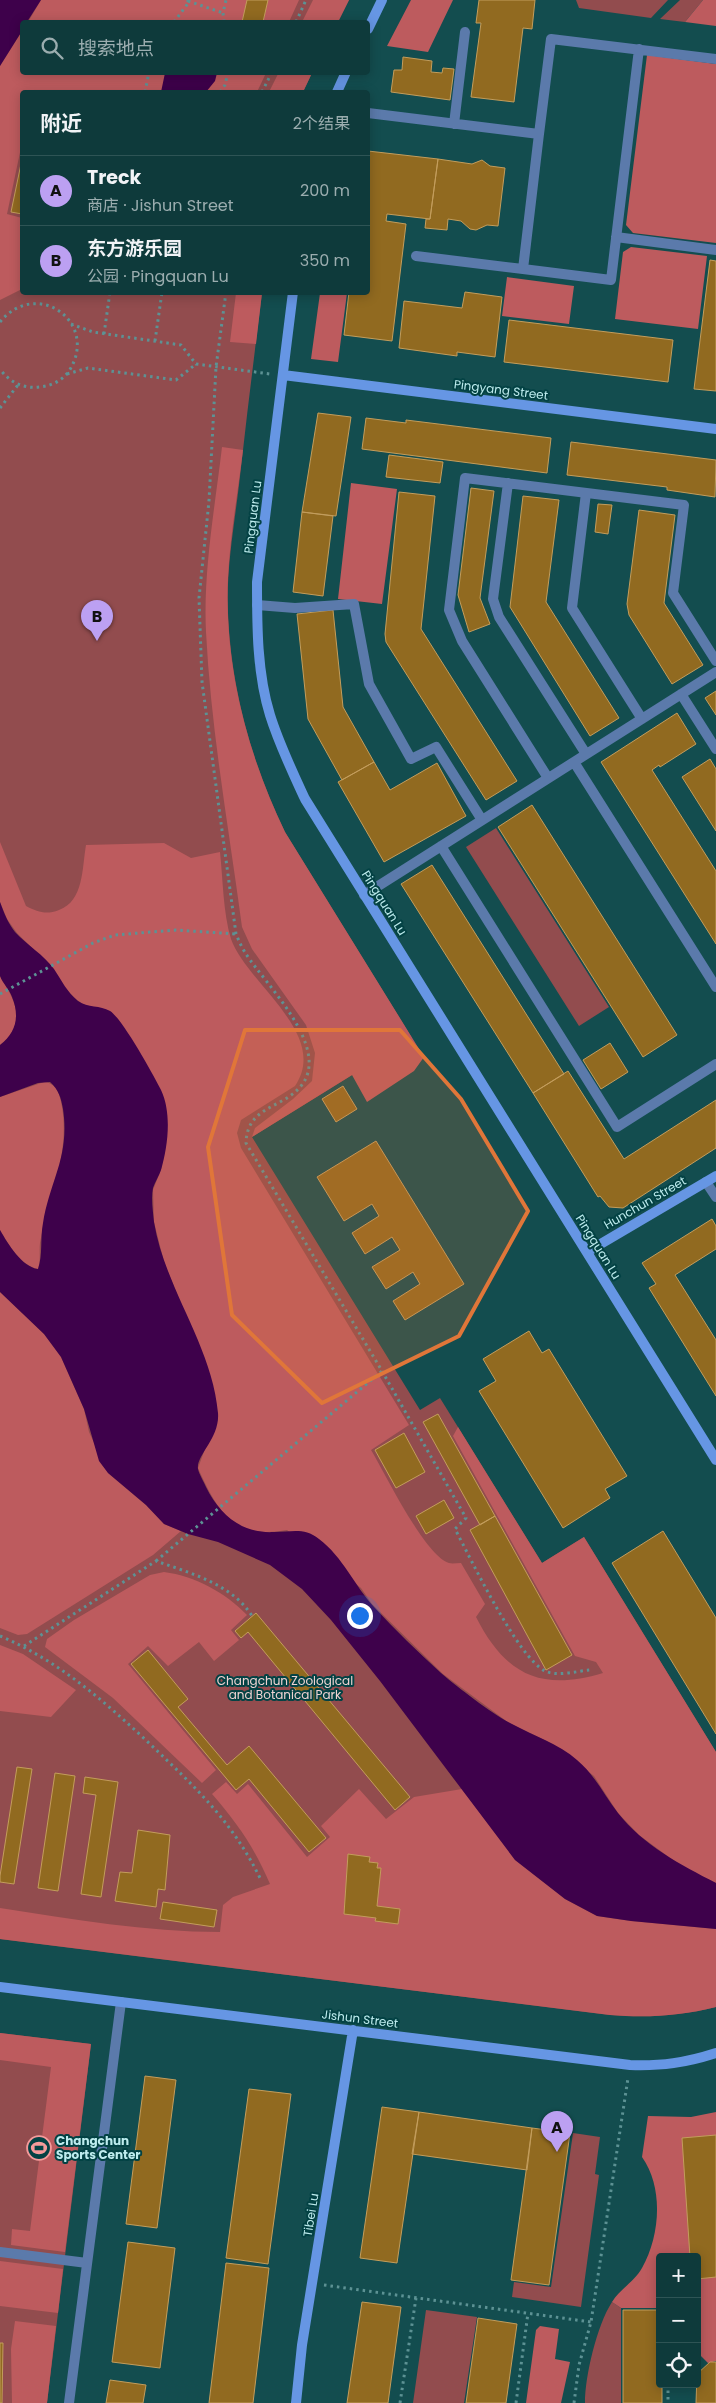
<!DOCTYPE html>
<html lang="zh">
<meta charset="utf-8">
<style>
:root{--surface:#0e3a3b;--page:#174142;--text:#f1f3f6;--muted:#9badaf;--line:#2e5455;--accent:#bca0f2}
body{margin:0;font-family:Poppins,"Noto Sans SC",sans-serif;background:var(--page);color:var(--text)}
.controls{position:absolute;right:15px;bottom:15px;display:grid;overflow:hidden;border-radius:5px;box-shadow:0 2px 12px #0003}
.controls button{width:45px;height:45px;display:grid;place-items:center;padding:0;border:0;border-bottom:1px solid var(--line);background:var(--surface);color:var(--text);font:25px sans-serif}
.you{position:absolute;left:359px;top:1615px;width:18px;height:18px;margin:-12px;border:4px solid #fff;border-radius:50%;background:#1a73e8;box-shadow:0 0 0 8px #1a73e833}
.badge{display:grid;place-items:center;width:32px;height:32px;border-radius:50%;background:var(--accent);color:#111;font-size:16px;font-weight:700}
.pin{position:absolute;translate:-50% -41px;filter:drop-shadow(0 1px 2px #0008)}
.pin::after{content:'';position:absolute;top:26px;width:18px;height:15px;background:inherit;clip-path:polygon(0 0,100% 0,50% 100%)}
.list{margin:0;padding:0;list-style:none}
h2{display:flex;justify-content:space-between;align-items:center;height:65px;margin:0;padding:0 20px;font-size:21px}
h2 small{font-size:16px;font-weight:400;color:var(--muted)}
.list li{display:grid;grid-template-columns:32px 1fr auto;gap:15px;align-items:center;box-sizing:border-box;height:70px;padding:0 20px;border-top:1px solid var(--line)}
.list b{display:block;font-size:19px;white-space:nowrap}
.list p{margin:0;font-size:16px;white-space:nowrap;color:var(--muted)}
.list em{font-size:16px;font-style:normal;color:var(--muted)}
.icon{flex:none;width:28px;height:28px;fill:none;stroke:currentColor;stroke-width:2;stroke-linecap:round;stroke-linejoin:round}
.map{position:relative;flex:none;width:716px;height:2403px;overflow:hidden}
.search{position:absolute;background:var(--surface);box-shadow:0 2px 12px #0003;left:20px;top:20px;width:350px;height:55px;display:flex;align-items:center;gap:12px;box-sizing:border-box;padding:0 18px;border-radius:5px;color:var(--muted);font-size:19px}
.panel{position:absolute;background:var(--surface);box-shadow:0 2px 12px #0003;left:20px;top:90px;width:350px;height:205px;border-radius:5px}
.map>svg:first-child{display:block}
.green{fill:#924c4e}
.forest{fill:#bd5b5e}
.water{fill:#3e014b}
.building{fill:#916a20;stroke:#c39d5c}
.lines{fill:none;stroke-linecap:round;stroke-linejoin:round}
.path{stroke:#5d9294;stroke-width:3;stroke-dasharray:2.5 4;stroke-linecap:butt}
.lane{stroke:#5b7aab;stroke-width:10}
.secondary{stroke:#6696e4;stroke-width:10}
.marked{fill:#e07639;fill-opacity:0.2;stroke:#e07639;stroke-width:4;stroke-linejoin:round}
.labels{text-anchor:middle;stroke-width:4;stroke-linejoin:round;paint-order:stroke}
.street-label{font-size:12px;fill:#beecee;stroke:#034244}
.park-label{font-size:12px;fill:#efd3d2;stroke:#034244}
.poi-label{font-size:12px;font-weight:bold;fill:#beecee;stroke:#034244;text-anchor:start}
</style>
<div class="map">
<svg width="716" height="2403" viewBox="0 0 716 2403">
<rect width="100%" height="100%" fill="#134d4f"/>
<path class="green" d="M0 0H349L338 22H22V72L312 73 303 92H22V292L262 293C254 357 246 421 239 485 234 527 226 570 228 613 231 690 252 763 285 832L412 1038 252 1137 420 1410 440 1398 542 1563 584 1537 716 1752V2007C680 2016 647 2018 610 2015L0 1939Z
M576 0H668L651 18 579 8Z
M680 0H703L685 22 660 19Z
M496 828 609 1007 579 1026 466 847Z
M0 2033 91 2044 47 2403H0Z
M573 2133 600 2137 595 2174 599 2175 581 2307 512 2297 514 2282 551 2287Z
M612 2302 621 2308V2403H585C585 2376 597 2325 612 2302Z
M426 2310 477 2317 464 2403H413Z"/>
<path class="forest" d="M41 0H299L289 22H28Z
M313 0H349L338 22H302Z
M411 0H453L428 52 387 46Z
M703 0H716V26L685 22Z
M22 31V72L266 73 257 92H22V143L7 214 22 218V289L0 300V66Z
M647 55 716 64V243L633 233 626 225Z
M279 72H312V73L303 92H269Z
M631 247 707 256 698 329 615 319 623 252Z
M507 277 574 286 569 324 502 316Z
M236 293H262L256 344 230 342Z
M320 293H347L338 362 311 359Z
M222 447 243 450C238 492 230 536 228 578 224 666 247 753 285 832L424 1057 414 1071 367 1102 352 1075 252 1137 255 1128 293 1099 312 1081 315 1053 306 1025 252 949 242 927C229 829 211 731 206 632 203 571 215 507 222 447Z
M351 483 397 489 382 604 338 599Z
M0 842 26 906C38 912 46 915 59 910 84 901 82 868 86 845L164 843 191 858 220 852C223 880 223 912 231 939 247 984 330 1034 295 1086L241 1120 237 1133 241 1148 409 1425 371 1450C385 1473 425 1556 449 1563 452 1564 457 1563 461 1563L485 1604 476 1617C505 1674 540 1692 603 1673L596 1662 575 1656 453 1436 458 1427 542 1563 584 1537 716 1752V1883L681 1866 639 1835 618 1813 594 1776 553 1744 509 1723 443 1674 372 1604 361 1588 287 1530C233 1540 217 1510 198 1468L205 1449 178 1296 164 1262 154 1222 153 1190 162 1167 166 1106 161 1091 121 1024 110 1011 86 1006 77 1000 63 986 53 969 17 933 7 919 0 902Z
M0 976C15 1000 28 1024 0 1045Z
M44 1082C57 1083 60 1095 62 1107 70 1154 49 1196 40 1243 39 1252 41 1260 38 1269 21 1266 8 1244 0 1230V1097Z
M0 1292 44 1334 61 1357 84 1409 89 1432 108 1473 146 1505 164 1524 181 1531 153 1555 27 1634 18 1635 0 1628Z
M164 1572C195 1576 226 1593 247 1615L231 1630 239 1640 214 1661 199 1642 168 1666 148 1646 128 1664 216 1770 202 1783 113 1698 45 1647 47 1639 74 1620 150 1575Z
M0 1645 23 1654 76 1690 51 1717 0 1711Z
M226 1782 237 1794 248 1784 307 1857 330 1837 321 1826 359 1789 386 1819 414 1797 462 1789 515 1860 565 1899 597 1916 631 1921 716 1929V2007C680 2016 647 2018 610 2015L0 1939V1908C73 1919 146 1932 220 1932L223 1905 233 1897 270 1884C254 1847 238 1824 212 1794Z
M0 2033 91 2044 65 2252 11 2245 12 2229 30 2231 51 2067 0 2060Z
M716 2112V2361L708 2363 697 2352V2257H660V2308H621L612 2302C620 2289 635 2281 642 2268 660 2236 664 2188 642 2157L648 2116 691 2117Z
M0 2261 63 2269 58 2313 0 2306Z
M15 2321 56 2326 47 2403H12L11 2349Z
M540 2326 559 2329 555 2359 570 2362 561 2403H526L536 2330Z"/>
<path class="water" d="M0 0H41L27 22H22V31L0 66Z
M165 73V72L217 73 215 81 206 92H161Z
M0 902C4 913 8 923 15 932 27 945 44 955 54 969 62 981 67 992 78 1001 88 1008 100 1005 110 1011 122 1018 154 1076 161 1090 172 1113 168 1146 161 1170 159 1176 155 1182 153 1188 151 1198 153 1212 154 1222 165 1289 212 1345 218 1413 220 1438 196 1455 198 1469 199 1474 204 1482 206 1487 220 1515 242 1534 274 1532 292 1532 304 1527 319 1539 343 1557 354 1585 374 1607 395 1630 418 1652 441 1673 460 1689 491 1713 512 1724 534 1736 559 1744 577 1760 595 1775 604 1795 618 1813 643 1845 681 1865 716 1883V1929L631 1921 597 1916 565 1899 515 1860 380 1681 331 1620 302 1589 270 1565 218 1542 188 1534 164 1524 146 1505 108 1473 99 1461 84 1409 61 1357 44 1334 0 1292V1230C8 1244 22 1267 38 1269 43 1255 40 1238 43 1223 50 1180 70 1157 63 1109 61 1098 59 1090 50 1082L38 1083 0 1097V1045C16 1033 20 1016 12 997 10 990 3 984 0 976 0 965 0 917 0 902Z"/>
<path class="building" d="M247 0H268L263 22H242Z
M479 0H535L532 29 523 28 514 102 471 97 481 23H476Z
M403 57 432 61 431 72 442 73 443 68 454 69 450 100 391 92 394 70H402Z
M368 151 438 159 430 219 387 214 386 221 406 224 392 341 344 335 349 292H368Z
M22 159V214L11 212Z
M438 159 472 164 482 160 490 166 505 168 498 226 487 225 476 230 470 229 461 221 448 219 447 230 425 228 426 219H430Z
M710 260 716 261V391L694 389Z
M465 292 502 297 495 357 457 352V356L399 348 404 301 462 308Z
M509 320 673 340 668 382 504 362Z
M318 413 351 417 336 516 302 512Z
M366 418 406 423V420L551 438 547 473 362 449Z
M571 442 716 460 715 497 667 490V487L567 475Z
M389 455 443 462 440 483 386 477Z
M471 488 494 491 480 598 490 624 469 632 458 595Z
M399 492 435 496 421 629 517 781 486 800 386 642 385 634Z
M523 496 559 500 546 602 619 718 590 736 510 607Z
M598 504 612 505 608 534 595 532Z
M639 510 675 515 664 603 703 665 672 684 629 615 627 604Z
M302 512 333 516 323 596 293 592Z
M333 610 343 707 374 762 342 780 308 719 297 614Z
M716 691V715L705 698Z
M677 713 696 744 660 767 659 765 652 770 716 871V944L601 762Z
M710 759 716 769V831L682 777Z
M374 762 390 790 437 763 466 816 384 862 338 782Z
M532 805 677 1035 643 1057 498 827Z
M432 865 564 1074 533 1093 401 884Z
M610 1043 628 1072 601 1089 583 1060Z
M568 1071 624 1159 716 1100V1148L623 1208 609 1207 600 1196 598 1197 533 1093Z
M343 1086 357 1109 336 1122 322 1099Z
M376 1141 464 1284 405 1320 393 1301 420 1284 413 1272 386 1289 372 1267 400 1250 392 1237 365 1254 352 1233 379 1216 372 1204 344 1221 317 1177Z
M712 1219 716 1226V1249L675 1275 716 1340V1396L649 1288 656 1284 642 1263Z
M529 1331 542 1353 549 1349 627 1476 605 1489 610 1498 563 1528 479 1391 496 1381 483 1359Z
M438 1414 495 1516 480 1525 423 1422Z
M404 1433 425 1472 396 1488 375 1450Z
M444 1500 454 1518 426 1534 416 1516Z
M495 1516 572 1655 546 1670 470 1530Z
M663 1531 716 1618V1734L612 1563Z
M256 1613 410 1797 395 1810 248 1632 241 1638 235 1631Z
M148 1650 188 1699 178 1707 227 1765 249 1746 326 1838 309 1852 249 1779 236 1790 131 1664Z
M17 1767 32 1769 14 1884 0 1882V1876Z
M55 1773 75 1776 58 1891 38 1888Z
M85 1777 118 1782 101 1897 81 1894 96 1795 83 1793Z
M138 1830 170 1835 165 1890 158 1889 156 1907 115 1901 120 1872 132 1873Z
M348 1854 370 1857 369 1862 378 1863 377 1868H381L377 1906 400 1909 398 1924 375 1921 376 1918 344 1914Z
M163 1902 217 1910 214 1927 160 1919Z
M145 2076 176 2080 157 2228 126 2224Z
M249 2089 291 2094 268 2264 226 2258Z
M382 2107 419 2112 397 2263 360 2258Z
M419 2112 532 2128 527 2170 412 2154Z
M532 2128 570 2133 549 2285 511 2280Z
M716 2135V2277L697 2279V2257H690L682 2138Z
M128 2242 175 2248 160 2368 112 2362Z
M226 2263 269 2268 253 2403H209Z
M362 2302 401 2307 388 2403H347Z
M623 2310H660V2384H662V2403H623Z
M478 2318 517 2324 506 2403H466Z
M0 2343H3L2 2403H0Z
M710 2362H716V2403H696L697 2374Z
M110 2380 146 2385 143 2403H106Z"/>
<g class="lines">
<path class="path" d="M188 1 223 13
M174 22 189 2 187 0
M224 22 223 13 226 0
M296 22 306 0
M145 92 149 72
M220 92 225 85 228 72
M262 92 272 72
M0 322C37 277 100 323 69 371 62 381 51 386 39 387 24 389 9 382 0 369
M71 324 93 332 181 345 196 364 270 374
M104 334 110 292
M155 341 162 292
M67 374 88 368 176 380 196 364
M0 408 18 385
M0 994 93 943 115 935 176 930 236 934
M382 1371 466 1518 455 1529C471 1559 518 1658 545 1671 557 1677 577 1671 590 1670
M156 1561 382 1371 246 1143C247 1106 282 1109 301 1086 332 1048 266 985 246 954 242 948 239 941 236 934L202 682 199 598 209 501 216 367 226 292
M0 1636C59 1661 104 1701 150 1744 195 1787 232 1821 260 1878
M24 1646 156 1561C190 1573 232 1584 252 1616
M324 2285 591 2322
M668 2384V2403
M400 2403 416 2298
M516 2403 528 2313
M574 2403 579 2365 591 2322 628 2078"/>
<path class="lane" d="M368 113 539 134 551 39 716 59
M454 124 465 32
M539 134 523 269 611 280 639 49
M616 237 716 250
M416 256 523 269
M508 483 493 599 499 617 586 754
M586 493 572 608 642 719
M257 605 295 608 354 604 369 684 411 759 436 747 482 820
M681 694 716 749
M574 762 716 987
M548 778 462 641 449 610 465 478 684 505 673 593 716 661
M441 846 617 1127 716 1064
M364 895 716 672
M706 1182 716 1197
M0 2252 87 2263
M69 2403 121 2002"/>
<path class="secondary" d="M368 29 382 0
M337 92 346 72
M293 292 257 582C257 626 257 673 270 715 279 744 292 771 305 799L716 1460
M283 375 716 429
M587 1252 716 1176
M0 1987 630 2065C662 2066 685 2063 716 2053
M296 2403 302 2345 353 2030"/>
</g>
<path class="marked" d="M245 1030H400L461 1099 528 1211 459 1336 322 1403 232 1315 208 1147Z"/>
<defs>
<g id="stadium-ring" transform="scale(1.25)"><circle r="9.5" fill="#034244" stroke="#f59b9b" stroke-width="1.5"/><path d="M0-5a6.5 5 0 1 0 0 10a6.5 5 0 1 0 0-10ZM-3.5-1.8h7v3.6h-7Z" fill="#f59b9b"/></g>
</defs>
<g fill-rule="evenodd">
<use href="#stadium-ring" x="39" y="2148"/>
</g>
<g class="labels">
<g class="street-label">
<text transform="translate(501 390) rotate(7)" y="4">Pingyang Street</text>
<text transform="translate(253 517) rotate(-83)" y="4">Pingquan Lu</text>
<text transform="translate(384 903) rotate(58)" y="4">Pingquan Lu</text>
<text transform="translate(645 1203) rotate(-30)" y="4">Hunchun Street</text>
<text transform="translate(598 1247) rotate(58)" y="4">Pingquan Lu</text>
<text transform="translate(360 2019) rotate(7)" y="4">Jishun Street</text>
<text transform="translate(311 2215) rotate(-81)" y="4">Tibei Lu</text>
</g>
<g class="park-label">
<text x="285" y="1685">Changchun Zoological<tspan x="285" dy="14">and Botanical Park</tspan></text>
</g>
<g class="poi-label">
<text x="56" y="2145">Changchun<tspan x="56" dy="14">Sports Center</tspan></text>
</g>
</g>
</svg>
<div class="controls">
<button>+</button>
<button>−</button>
<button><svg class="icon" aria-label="locate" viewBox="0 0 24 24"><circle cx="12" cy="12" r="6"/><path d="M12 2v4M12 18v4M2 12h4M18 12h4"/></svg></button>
</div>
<div class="you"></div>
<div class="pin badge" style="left:557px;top:2152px">A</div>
<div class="pin badge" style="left:97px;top:641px">B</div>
<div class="search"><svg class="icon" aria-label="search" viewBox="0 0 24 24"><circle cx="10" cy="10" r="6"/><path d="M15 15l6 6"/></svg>搜索地点</div>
<section class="panel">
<h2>附近<small>2个结果</small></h2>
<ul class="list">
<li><span class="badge">A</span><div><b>Treck</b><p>商店 · Jishun Street</p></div><em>200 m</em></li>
<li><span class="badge">B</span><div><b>东方游乐园</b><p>公园 · Pingquan Lu</p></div><em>350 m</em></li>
</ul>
</section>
</div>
